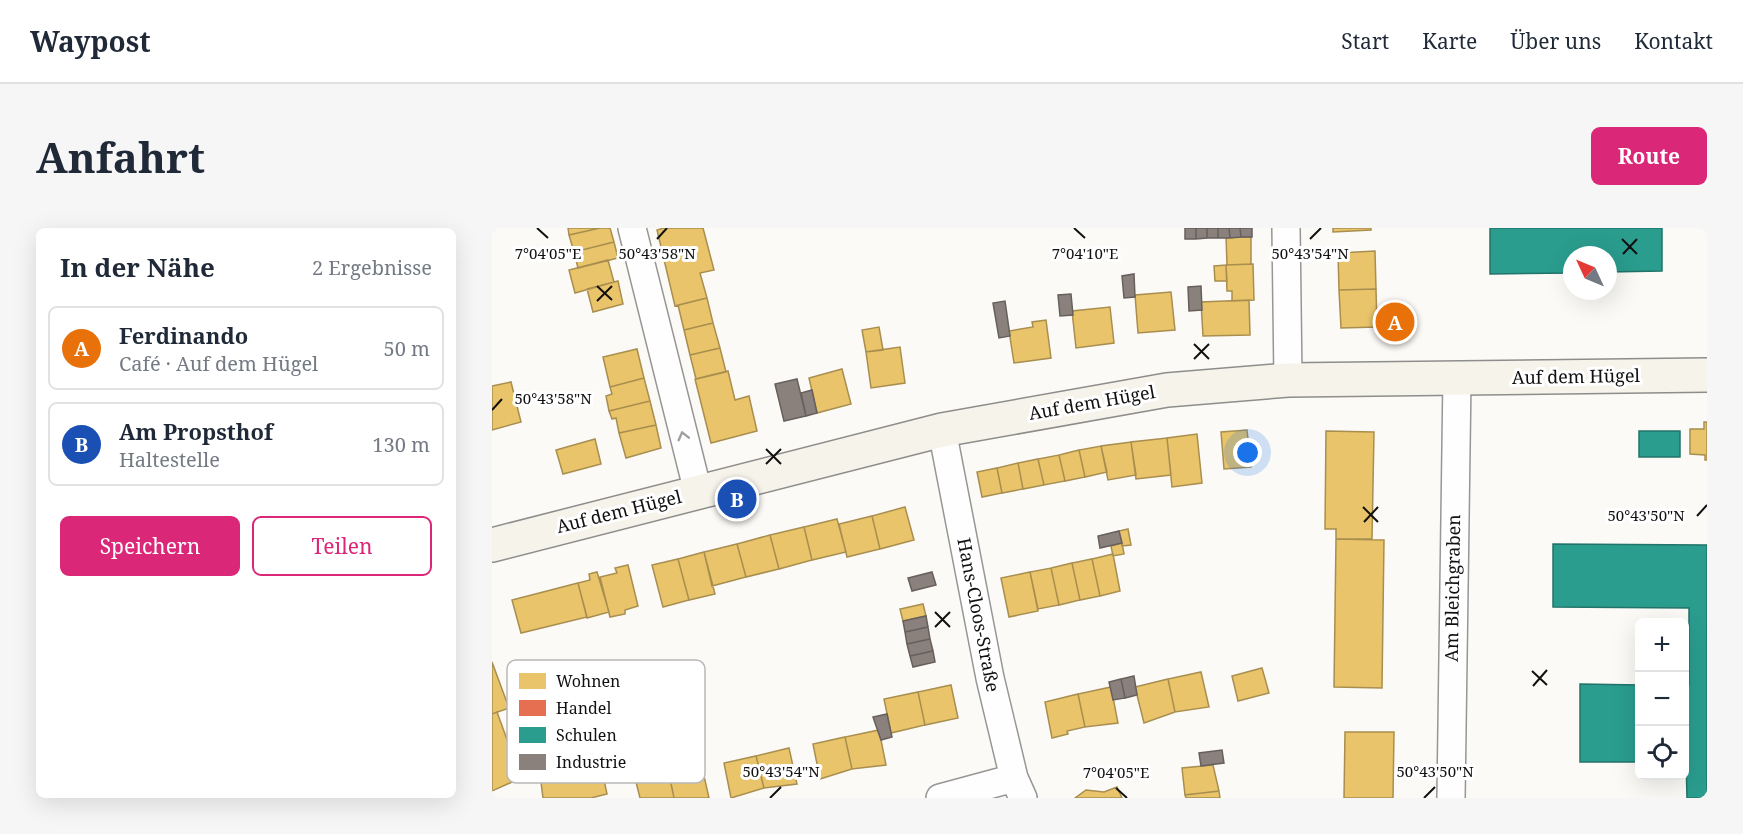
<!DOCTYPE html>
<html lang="de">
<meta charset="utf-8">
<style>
:root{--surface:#fff;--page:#f6f6f7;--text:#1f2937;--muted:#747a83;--line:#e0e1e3;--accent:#db2777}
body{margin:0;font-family:"Noto Serif",serif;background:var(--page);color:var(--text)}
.controls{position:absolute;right:18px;bottom:18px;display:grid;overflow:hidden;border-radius:9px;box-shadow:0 6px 24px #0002}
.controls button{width:54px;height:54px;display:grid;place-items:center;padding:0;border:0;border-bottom:2px solid var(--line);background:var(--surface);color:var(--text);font:30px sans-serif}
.compass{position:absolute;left:1071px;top:18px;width:54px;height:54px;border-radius:50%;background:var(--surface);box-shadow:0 6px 24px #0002;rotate:314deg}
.you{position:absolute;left:756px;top:225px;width:21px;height:21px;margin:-15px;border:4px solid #fff;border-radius:50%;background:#1a73e8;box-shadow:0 0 0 9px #1a73e833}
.badge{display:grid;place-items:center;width:39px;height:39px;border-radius:50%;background:var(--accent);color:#fff;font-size:20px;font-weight:700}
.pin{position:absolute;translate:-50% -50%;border:3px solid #fff;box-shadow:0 2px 6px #0006}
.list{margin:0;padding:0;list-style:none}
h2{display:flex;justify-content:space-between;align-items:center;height:78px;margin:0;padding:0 24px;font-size:26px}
h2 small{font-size:20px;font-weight:400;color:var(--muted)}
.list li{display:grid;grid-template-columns:39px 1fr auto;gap:18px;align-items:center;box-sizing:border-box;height:84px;margin:0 12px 12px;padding:0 12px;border:2px solid var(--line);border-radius:9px}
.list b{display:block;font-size:22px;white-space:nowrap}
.list p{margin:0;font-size:20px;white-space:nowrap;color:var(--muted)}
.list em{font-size:20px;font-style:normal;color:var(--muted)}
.actions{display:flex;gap:12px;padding:18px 24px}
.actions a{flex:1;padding:14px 0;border:2px solid var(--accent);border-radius:9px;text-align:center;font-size:21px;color:var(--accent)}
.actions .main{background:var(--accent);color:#fff}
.icon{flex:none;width:33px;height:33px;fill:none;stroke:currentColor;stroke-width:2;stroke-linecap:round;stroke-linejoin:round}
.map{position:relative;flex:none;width:1215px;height:570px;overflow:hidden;border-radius:9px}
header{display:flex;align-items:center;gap:36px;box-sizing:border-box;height:84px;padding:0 30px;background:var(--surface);border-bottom:2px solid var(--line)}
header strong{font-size:28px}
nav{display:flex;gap:33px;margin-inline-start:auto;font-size:21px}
.intro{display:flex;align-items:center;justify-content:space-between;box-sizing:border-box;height:144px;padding:0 36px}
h1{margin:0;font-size:42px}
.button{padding:15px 27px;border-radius:9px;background:var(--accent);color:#fff;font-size:21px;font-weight:700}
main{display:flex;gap:36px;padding:0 36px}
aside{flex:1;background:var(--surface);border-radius:9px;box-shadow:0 6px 24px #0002}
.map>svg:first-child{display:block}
.homes{fill:#e9c46a;stroke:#a88e4f;stroke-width:1.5}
.shops{fill:#e76f51;stroke:#a7533e;stroke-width:1.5}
.schools{fill:#2a9d8f;stroke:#227369;stroke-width:1.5}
.industry{fill:#8a817c;stroke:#665f5c;stroke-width:1.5}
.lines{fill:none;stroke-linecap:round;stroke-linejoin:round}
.street-casing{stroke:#979695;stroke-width:30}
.secondary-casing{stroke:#8d8d8b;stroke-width:36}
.street{stroke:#fffefe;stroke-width:27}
.secondary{stroke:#f6f3eb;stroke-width:33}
.oneway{stroke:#a09f9f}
.ticks{fill:none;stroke:#111;stroke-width:2}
.labels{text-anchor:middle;stroke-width:6;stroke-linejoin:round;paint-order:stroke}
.street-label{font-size:18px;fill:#111;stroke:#fff}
.key{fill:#fff;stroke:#b8b8b8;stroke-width:1.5}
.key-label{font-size:16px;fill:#111}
.ticks-label{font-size:15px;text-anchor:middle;fill:#111;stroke:#fff;stroke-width:6;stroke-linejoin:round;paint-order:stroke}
</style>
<header>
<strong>Waypost</strong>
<nav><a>Start</a><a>Karte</a><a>Über uns</a><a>Kontakt</a></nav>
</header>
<div class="intro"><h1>Anfahrt</h1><a class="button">Route</a></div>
<main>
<aside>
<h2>In der Nähe<small>2 Ergebnisse</small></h2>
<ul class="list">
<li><span class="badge" style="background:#e8710a">A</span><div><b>Ferdinando</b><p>Café · Auf dem Hügel</p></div><em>50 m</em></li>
<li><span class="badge" style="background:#1a4fb4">B</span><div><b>Am Propsthof</b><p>Haltestelle</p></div><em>130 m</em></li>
</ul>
<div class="actions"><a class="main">Speichern</a><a>Teilen</a></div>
</aside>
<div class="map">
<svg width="1215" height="570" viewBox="0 0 1215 570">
<rect width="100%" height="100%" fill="#fcfaf7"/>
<path class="homes" d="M76 0H108L77 7Z
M108 0H118L122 14 82 24 77 7Z
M172 0H211L222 42 208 45 215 70 183 78 165 2Z
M841 0H879V2L841 4Z
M734 9H759V36L735 37Z
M122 14 126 30 86 40 82 24Z
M883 23 884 61 847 62 846 25Z
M116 32 122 54 83 65 77 42Z
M761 36 762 72 740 73V63H735L734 37Z
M734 37 735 53H723L722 38Z
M126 53 131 76 101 84 95 61Z
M884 61 885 99 849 100 847 62Z
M679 64 683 102 646 105 643 67Z
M215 70 221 95 192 102 186 77Z
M757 72 758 107 711 108 709 74Z
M618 79 622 115 584 120 580 83Z
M554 92 559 130 522 135 517 103 541 99 540 94Z
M221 95 228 120 198 127 192 102Z
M387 99 391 122 374 124 370 102Z
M408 119 413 155 379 160 374 124Z
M228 120 234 144 204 151 198 127Z
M145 121 152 150 118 159 111 129Z
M350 141 359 176 325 185 317 150Z
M236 143 243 172 257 168 265 203 219 215 203 151Z
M152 150 158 173 117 183 114 168 120 166 118 159Z
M19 154 29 194 0 202V158Z
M158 173 164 197 127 205 124 190 120 191 117 183Z
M1212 194H1215V232H1213V227L1198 226V201H1212Z
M164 197 169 220 134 230 127 205Z
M755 202 759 239 732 241 729 204Z
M834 203 882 204 880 311H844V301H833Z
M705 206 710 255 680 259 675 210Z
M675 210 679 247 644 251 639 214Z
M103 211 109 236 71 246 64 222Z
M639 214 644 247 616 252 609 218Z
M609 218 615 244 593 249 587 222Z
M587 222 593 249 573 253 567 227Z
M567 227 573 253 552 257 546 231Z
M546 231 552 257 531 261 526 235Z
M526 235 531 261 510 265 505 240Z
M505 240 510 265 490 269 485 244Z
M413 279 422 312 388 321 380 288Z
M380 288 388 321 355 329 347 296Z
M345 291 354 324 320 332 312 299Z
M312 299 320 332 287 341 278 307Z
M636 301 639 317 630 318 627 303Z
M278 307 287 341 254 349 245 316Z
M844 311 892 312 890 460 842 459Z
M630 315 632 326 621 328 619 318Z
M245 316 254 349 220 358 212 324Z
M212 324 223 366 197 372 186 331Z
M621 326 628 363 608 368 600 331Z
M186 331 197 372 171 379 160 337Z
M600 331 608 368 588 372 580 335Z
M580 335 588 372 567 377 559 340Z
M136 337 146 378 133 382V386L118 389 108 349 125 345 123 340Z
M559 340 567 377 546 381 538 344Z
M105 344 117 384 95 390 86 355 98 352 97 346Z
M538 344 546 383 517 389 509 350Z
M86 355 95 389 29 405 20 372Z
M431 376 434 388 411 393 408 381Z
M0 434 17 480 0 486Z
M770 440 777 465 746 473 740 448Z
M709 444 717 479 683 484 676 451Z
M676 451 683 484 652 495 643 459Z
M459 457 466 490 433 497 426 464Z
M619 459 626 495 593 499 586 466Z
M426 464 433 497 399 505 392 471Z
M586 466 593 499 575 503 576 506 560 510 553 474Z
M5 484 29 550 0 563V486Z
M387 502 394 537 360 541 353 509Z
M853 504H902L901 570H852Z
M353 509 360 541 328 551 321 516Z
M297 520 305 556 272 560 264 528Z
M264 528 272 560 239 570 232 535Z
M108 533 115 566 99 570H51L48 546Z
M721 537 727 563 693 567 690 540Z
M210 539 217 570H182L177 546Z
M177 546 182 570H148L144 554Z
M625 559 630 570H583L594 562 612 564Z
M727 563 728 570H694L693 567Z"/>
<path class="shops" d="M885 81H918L917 99H885Z"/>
<path class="schools" d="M998 0H1170V43L1116 44V27H1080V45L998 46Z
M1147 203H1188V229H1147Z
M1061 316 1215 317V570H1195L1192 457H1197V380L1061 379Z
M1088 456 1148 457V534H1088Z"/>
<path class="industry" d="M693 0H704V11H693Z
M704 0H715V10L704 11Z
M715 0H726V10H715Z
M726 0H737L738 10H726Z
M737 0H748L749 9 738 10Z
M748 0H760V9H749Z
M642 46 643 69 632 70 630 48Z
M709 58 710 82 697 83 696 59Z
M579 66 581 87 568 88 566 67Z
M513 73 518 108 507 110 501 75Z
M305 151 314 188 292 193 283 156Z
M320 162 325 185 314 188 309 165Z
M627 303 630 315 608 320 606 308Z
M440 344 444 357 420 363 416 350Z
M434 388 436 399 413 404 411 393Z
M436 399 438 411 415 416 413 404Z
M438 411 441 423 418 428 415 416Z
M441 423 443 434 421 439 418 428Z
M642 448 645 467 633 470 629 451Z
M629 451 633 470 621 472 617 454Z
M395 486 400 509 389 512 381 489Z
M730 522 732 535 709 538 707 525Z"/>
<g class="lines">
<g class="street-casing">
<path id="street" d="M140 0 206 264
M794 0 796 152
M450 202 498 450 522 550 531 570
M448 570 522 550
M959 570 965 150"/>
</g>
<g class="secondary-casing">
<path id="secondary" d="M0 317 450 202 675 162 796 152 1215 147"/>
</g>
<use href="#street" class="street"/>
<use href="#secondary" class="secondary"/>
</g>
<defs><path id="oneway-chevron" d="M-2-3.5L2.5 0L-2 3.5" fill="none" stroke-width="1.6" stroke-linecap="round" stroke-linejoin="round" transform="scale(1.5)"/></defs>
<use class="oneway" href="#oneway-chevron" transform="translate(191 208) rotate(-104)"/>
<path class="ticks" d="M45 0 56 10M582 0 593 10M165 11 175 0M818 11 829 0M1130 11 1145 26M1131 26 1145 11M105 58 120 72M105 73 120 58M702 116 717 131M702 131 717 116M0 182 10 171M274 221 289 236M274 236 289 221M871 279 886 294M1205 288 1215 277M872 294 886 279M443 384 458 399M443 399 458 384M1040 443 1055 457M1041 458 1055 442M624 560 635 570M278 570 289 559M932 570 943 559"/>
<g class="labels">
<g class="street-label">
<text transform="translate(1084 149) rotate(-1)" y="6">Auf dem Hügel</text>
<text transform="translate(600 175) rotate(-10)" y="6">Auf dem Hügel</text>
<text transform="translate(127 284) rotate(-14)" y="6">Auf dem Hügel</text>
<text transform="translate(961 360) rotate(-89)" y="6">Am Bleichgraben</text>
<text transform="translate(486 387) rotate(79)" y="6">Hans-Cloos-Straße</text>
</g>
</g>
<rect x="15" y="432" width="198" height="123" rx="9" class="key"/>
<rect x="27" y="445" width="27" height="16" fill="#e9c46a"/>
<rect x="27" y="472" width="27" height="16" fill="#e76f51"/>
<rect x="27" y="499" width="27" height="16" fill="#2a9d8f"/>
<rect x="27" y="526" width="27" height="16" fill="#8a817c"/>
<g class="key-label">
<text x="64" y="459">Wohnen</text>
<text x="64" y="486">Handel</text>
<text x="64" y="513">Schulen</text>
<text x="64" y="540">Industrie</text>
</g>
<g class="ticks-label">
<text x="56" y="31">7°04'05"E</text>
<text x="593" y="31">7°04'10"E</text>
<text x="165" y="31">50°43'58"N</text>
<text x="818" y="31">50°43'54"N</text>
<text x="61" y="176">50°43'58"N</text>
<text x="1154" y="293">50°43'50"N</text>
<text x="289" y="549">50°43'54"N</text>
<text x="943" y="549">50°43'50"N</text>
<text x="624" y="550">7°04'05"E</text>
</g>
</svg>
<div class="controls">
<button>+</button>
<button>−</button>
<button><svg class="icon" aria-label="locate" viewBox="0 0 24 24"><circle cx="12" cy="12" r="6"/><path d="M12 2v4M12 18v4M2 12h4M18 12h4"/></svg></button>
</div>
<svg class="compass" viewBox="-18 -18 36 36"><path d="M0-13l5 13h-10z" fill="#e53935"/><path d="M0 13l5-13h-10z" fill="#747a83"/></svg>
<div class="you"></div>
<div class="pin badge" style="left:903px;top:94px;background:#e8710a">A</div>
<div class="pin badge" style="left:245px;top:271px;background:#1a4fb4">B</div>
</div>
</main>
